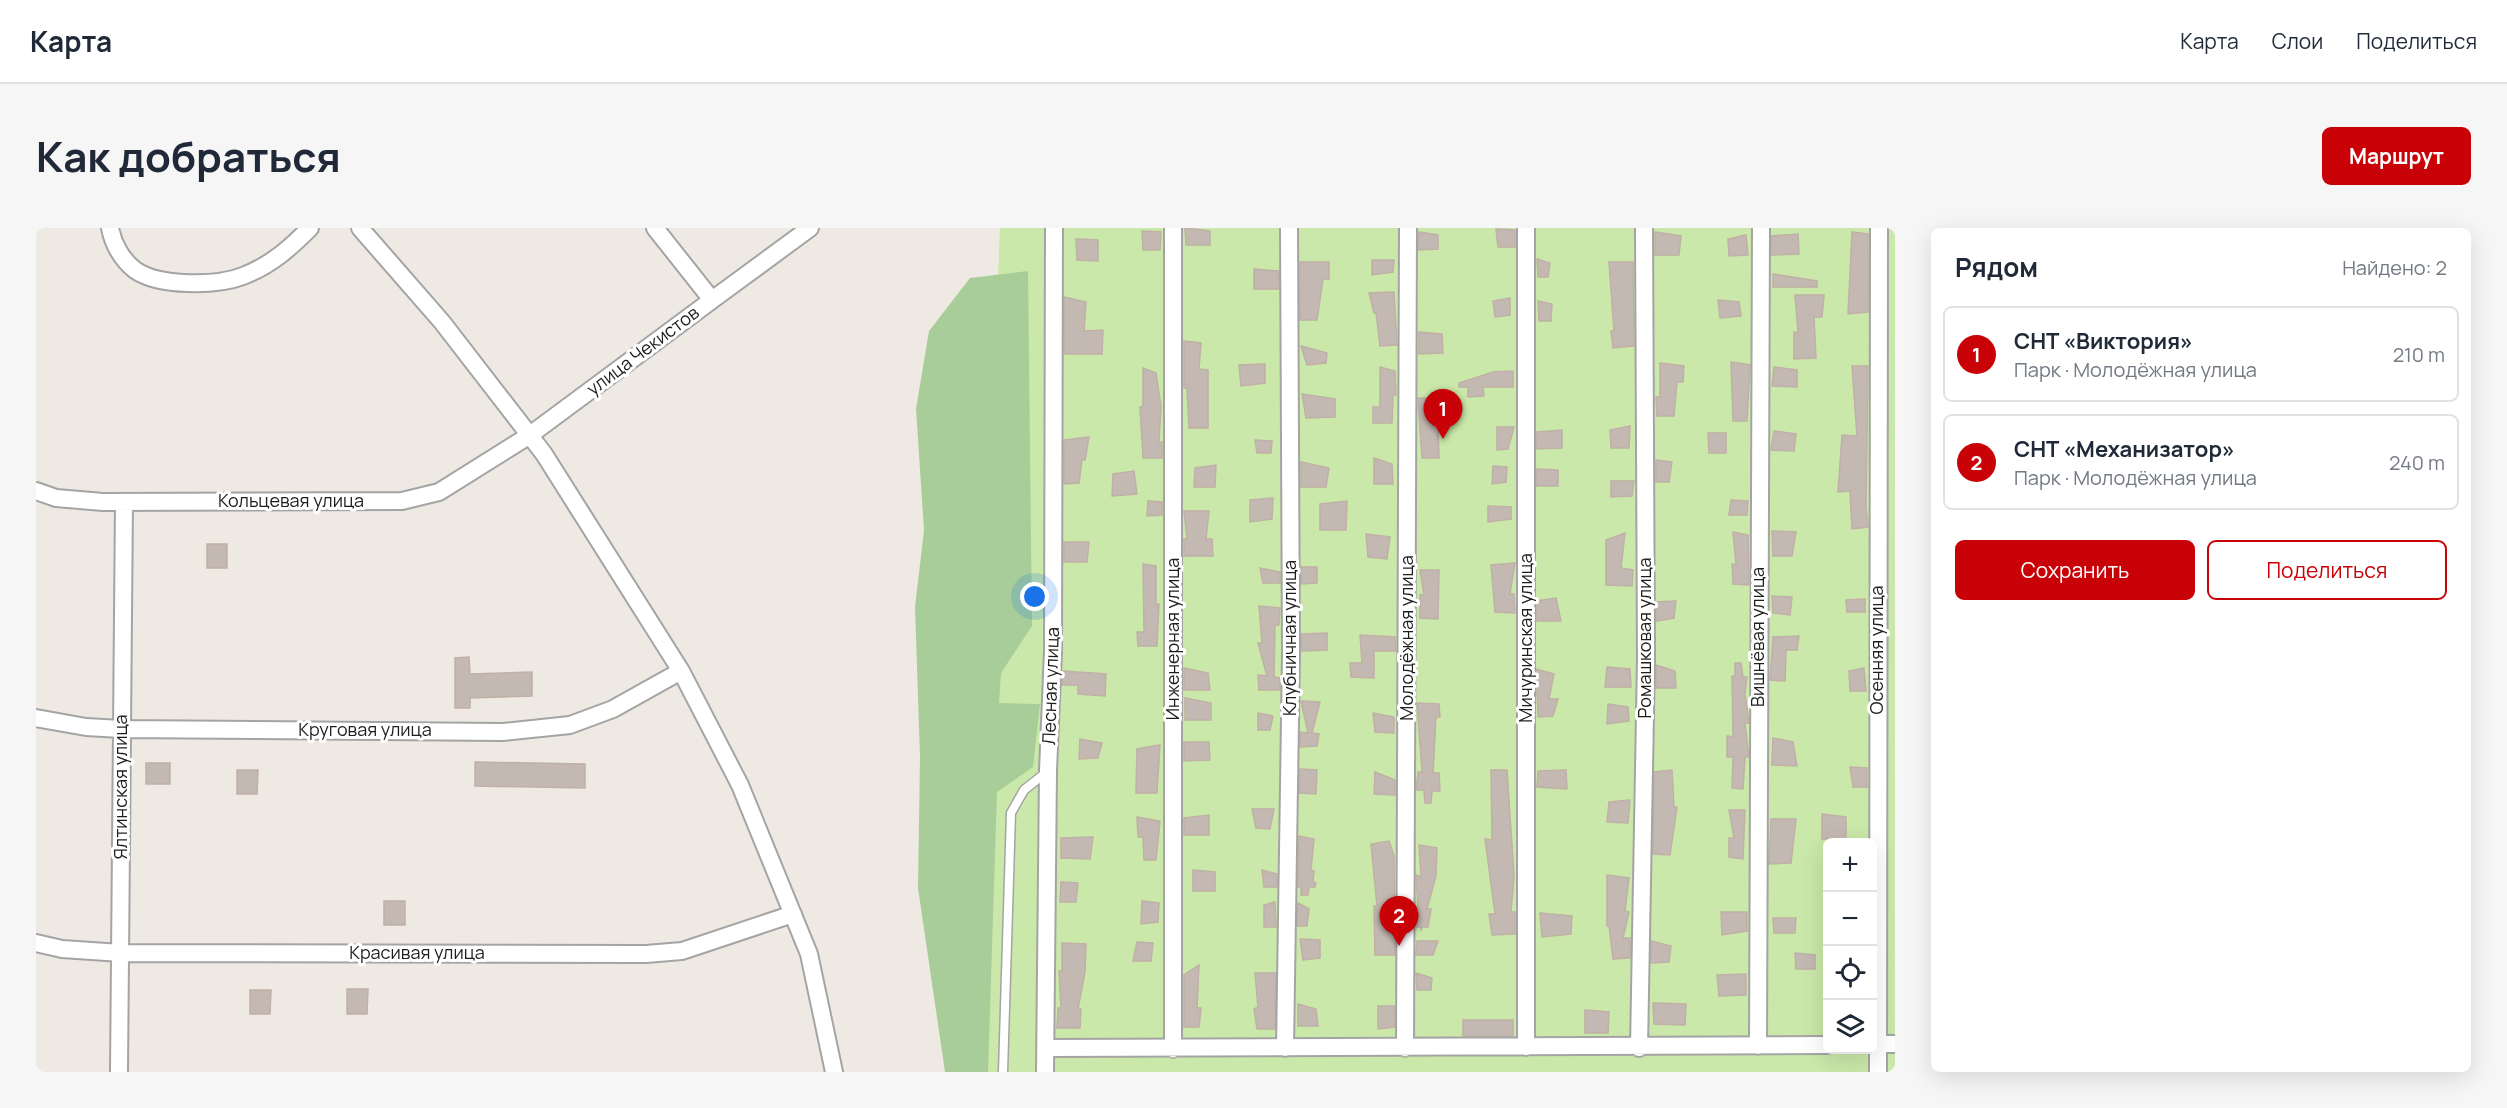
<!DOCTYPE html>
<html lang="ru">
<meta charset="utf-8">
<style>
:root{--surface:#fff;--page:#f6f6f7;--text:#1f2937;--muted:#747a83;--line:#e0e1e3;--accent:#c80207}
body{margin:0;font-family:Manrope,sans-serif;background:var(--page);color:var(--text)}
.controls{position:absolute;right:18px;bottom:18px;display:grid;overflow:hidden;border-radius:9px;box-shadow:0 6px 24px #0002}
.controls button{width:54px;height:54px;display:grid;place-items:center;padding:0;border:0;border-bottom:2px solid var(--line);background:var(--surface);color:var(--text);font:30px sans-serif}
.you{position:absolute;left:999px;top:369px;width:21px;height:21px;margin:-15px;border:4px solid #fff;border-radius:50%;background:#1a73e8;box-shadow:0 0 0 9px #1a73e833}
.badge{display:grid;place-items:center;width:39px;height:39px;border-radius:50%;background:var(--accent);color:#fff;font-size:20px;font-weight:700}
.pin{position:absolute;translate:-50% -50px;filter:drop-shadow(0 2px 3px #0008)}
.pin::after{content:'';position:absolute;top:32px;width:21px;height:18px;background:inherit;clip-path:polygon(0 0,100% 0,50% 100%)}
.list{margin:0;padding:0;list-style:none}
h2{display:flex;justify-content:space-between;align-items:center;height:78px;margin:0;padding:0 24px;font-size:26px}
h2 small{font-size:20px;font-weight:400;color:var(--muted)}
.list li{display:grid;grid-template-columns:39px 1fr auto;gap:18px;align-items:center;box-sizing:border-box;height:96px;margin:0 12px 12px;padding:0 12px;border:2px solid var(--line);border-radius:9px}
.list b{display:block;font-size:22px;white-space:nowrap}
.list p{margin:0;font-size:20px;white-space:nowrap;color:var(--muted)}
.list em{font-size:20px;font-style:normal;color:var(--muted)}
.actions{display:flex;gap:12px;padding:18px 24px}
.actions a{flex:1;padding:14px 0;border:2px solid var(--accent);border-radius:9px;text-align:center;font-size:21px;color:var(--accent)}
.actions .main{background:var(--accent);color:#fff}
.icon{flex:none;width:33px;height:33px;fill:none;stroke:currentColor;stroke-width:2;stroke-linecap:round;stroke-linejoin:round}
.map{position:relative;flex:none;width:1859px;height:844px;overflow:hidden;border-radius:9px}
header{display:flex;align-items:center;gap:36px;box-sizing:border-box;height:84px;padding:0 30px;background:var(--surface);border-bottom:2px solid var(--line)}
header strong{font-size:28px}
nav{display:flex;gap:33px;margin-inline-start:auto;font-size:21px}
.intro{display:flex;align-items:center;justify-content:space-between;box-sizing:border-box;height:144px;padding:0 36px}
h1{margin:0;font-size:42px}
.button{padding:15px 27px;border-radius:9px;background:var(--accent);color:#fff;font-size:21px;font-weight:700}
main{display:flex;gap:36px;padding:0 36px}
aside{flex:1;background:var(--surface);border-radius:9px;box-shadow:0 6px 24px #0002}
.map>svg:first-child{display:block}
.grass{fill:#cae8a9;fill-rule:evenodd}
.forest{fill:#a9cd98}
.building{fill:#c3b9b2;stroke:#c0b0a5;stroke-width:1.5}
.lines{fill:none;stroke-linecap:round;stroke-linejoin:round}
.lane-casing{stroke:#a4a4a4;stroke-width:11}
.street-casing{stroke:#a4a4a4;stroke-width:20}
.lane{stroke:#fff;stroke-width:8}
.street{stroke:#fff;stroke-width:16}
.labels{text-anchor:middle;stroke-width:6;stroke-linejoin:round;paint-order:stroke}
.street-label{font-size:18px;fill:#1d1d1d;stroke:#fff}
</style>
<header>
<strong>Карта</strong>
<nav><a>Карта</a><a>Слои</a><a>Поделиться</a></nav>
</header>
<div class="intro"><h1>Как добраться</h1><a class="button">Маршрут</a></div>
<main>
<div class="map">
<svg width="1859" height="844" viewBox="0 0 1859 844">
<rect width="100%" height="100%" fill="#eeeae3"/>
<path class="grass" d="M964 0H1859V844H931ZM1792 614H1836V822H1792Z"/>
<path class="forest" d="M992 43 996 398 965 445 963 475 1004 476 997 539 961 564 952 844H909L882 660 884 529 879 379 888 302 880 181 893 103 934 50Z"/>
<path class="building" d="M1149 0 1174 3V17H1150Z
M1460 1 1479 2V19H1462Z
M1106 3 1125 4 1124 22H1107Z
M1383 4 1402 7V21L1382 22Z
M1619 4 1645 8 1643 27H1619Z
M1816 4 1832 6V84L1812 86Z
M1762 6 1763 26 1735 27V8Z
M1710 7 1712 27 1693 28 1692 11Z
M1040 11 1062 12V33L1041 32Z
M1501 31 1514 35 1512 49H1502Z
M1336 32H1358L1357 44 1336 47Z
M1264 34H1293V51H1287L1281 92H1264Z
M1573 34H1597L1598 118 1577 120 1575 103H1578Z
M1218 41 1243 43V61H1218Z
M1737 46 1781 53V59H1737Z
M1358 64 1361 117 1344 118 1340 85H1338L1333 65Z
M1759 67H1788L1786 89H1778L1780 130 1758 131V104L1762 105Z
M1028 69 1050 74 1048 103 1067 102 1066 126H1028Z
M1474 70V87L1459 89 1457 73Z
M1682 72 1703 74 1705 88 1684 90Z
M1502 73 1516 76 1515 93H1503Z
M1383 104 1406 106 1407 125 1383 126Z
M1148 113 1165 115 1163 141 1172 142V200H1153L1151 160H1148Z
M1265 118 1291 125 1290 135 1271 137Z
M1695 134 1714 137 1711 193H1697Z
M1624 135 1648 138 1647 154H1641L1638 188H1621L1620 169H1624Z
M1229 136V155L1205 158 1203 137Z
M1816 138H1832L1830 278 1832 299 1816 301 1814 263 1802 264 1806 207 1821 208Z
M1344 139 1359 143 1360 167H1357L1356 195H1337V179H1344Z
M1738 139 1761 142V159L1736 158Z
M1107 140 1120 145 1125 178 1123 214H1126V230H1107L1104 179 1107 178Z
M1477 143V159H1447L1448 168 1432 169V159H1423V155L1457 144Z
M1266 166 1299 171V189L1270 190Z
M1382 170 1405 171V196H1402L1403 230H1386Z
M1594 198 1593 220H1575L1574 202Z
M1461 199H1478L1472 221 1461 222Z
M1526 202V220L1500 221V204Z
M1738 203 1760 206 1758 223 1735 222Z
M1672 205H1690V225H1673Z
M1053 209 1049 232H1046L1043 255 1028 256V212Z
M1219 212 1236 213 1235 225H1221Z
M1338 230 1356 236 1357 256H1338Z
M1620 232 1636 234 1633 254H1620Z
M1265 234 1293 240 1290 259H1265Z
M1180 237 1179 259H1158L1159 240Z
M1457 238 1471 239 1470 254 1456 256Z
M1500 241 1522 242V258H1500Z
M1098 243 1101 266 1076 268 1077 246Z
M1575 253H1598L1596 268 1575 269Z
M1237 270 1236 291 1214 294V272Z
M1695 272 1712 273 1711 287H1693Z
M1112 273 1126 274V287L1111 288Z
M1311 273 1310 302H1284V276Z
M1452 278 1475 279V291L1452 294Z
M1148 283H1173L1170 311H1176L1177 328H1148V311H1151Z
M1736 303 1760 304 1756 328H1737Z
M1697 304 1712 307 1713 357 1697 356 1696 336 1700 337Z
M1589 305 1585 340 1597 342 1596 358 1570 357V312Z
M1330 306 1354 309 1351 331 1332 329Z
M1028 314H1053L1051 334H1028Z
M171 316H191V340H171Z
M1479 335 1474 366H1478L1479 385 1459 384 1455 337Z
M1107 336 1120 338V376H1123L1121 418H1102L1101 404H1108Z
M1265 339H1281V355L1265 356Z
M1224 340 1244 344V355H1227Z
M1384 342H1403L1402 391 1384 390V367H1388Z
M1736 368 1756 369 1754 387 1737 385Z
M1520 370 1525 393H1500V373Z
M1829 371V384H1811L1810 372Z
M1640 373 1638 390 1620 393V374Z
M1223 378 1244 380 1243 397H1239L1238 449 1244 450V462H1223L1222 447 1231 448 1222 415H1226Z
M1291 405V422L1266 423 1265 406Z
M1324 407 1359 409 1360 423H1338V450L1315 449 1314 435H1326Z
M1763 408 1761 422H1750L1749 453 1734 452 1737 409Z
M433 429 434 446 496 444V468L434 470V480H419V430Z
M1699 435H1705L1707 449H1711L1709 466 1713 495H1709L1713 529H1709L1707 561 1696 560 1697 529H1691V508L1697 509 1696 448H1699Z
M1620 437 1639 443 1640 460H1620Z
M1571 439 1594 441 1595 459H1569Z
M1148 440 1172 445 1174 462H1148Z
M1828 440 1830 463H1814L1813 443Z
M1500 441 1518 446 1513 471H1522L1517 488 1502 489Z
M1027 443 1070 446 1069 468 1042 466V457H1026Z
M1149 470 1175 475V492H1149Z
M1265 473 1284 474 1276 505 1283 506 1281 518 1264 519V504L1272 505Z
M1381 475 1403 476 1404 489H1400L1397 545H1403L1404 563H1396L1395 575H1389L1388 562H1380L1382 544H1386Z
M1572 476 1592 479 1593 493 1571 496Z
M1222 485 1237 488 1234 502H1222Z
M1337 485 1358 489V505L1339 504Z
M1737 510 1757 514 1761 538 1736 537Z
M1044 511 1066 515 1062 530 1043 531Z
M1148 514H1173L1174 532 1148 533Z
M1124 517 1121 565H1100L1101 521Z
M439 534 549 536V560L439 558Z
M110 535H134V556H110Z
M1814 539 1831 540V559H1817Z
M1264 541 1281 542 1280 566 1263 565Z
M201 542H222L221 566H201Z
M1455 542H1471L1478 648 1475 684H1479V706L1456 707 1453 686H1459L1449 611 1456 612Z
M1530 542 1531 561 1501 559 1502 543Z
M1636 542 1638 579H1641L1634 627 1617 626 1618 544Z
M1339 544 1359 552V567L1338 566Z
M1594 572 1592 595 1571 594 1573 574Z
M1216 581H1238L1234 601 1220 600Z
M1693 582H1709L1707 631 1693 629V610H1698Z
M1786 586 1810 589V611H1786Z
M1173 587V607H1148V590Z
M1101 589 1124 593 1120 632H1108L1107 609H1102Z
M1735 591H1760L1755 635 1733 636Z
M1263 608 1278 611 1275 642 1278 643 1277 654 1280 655 1279 659H1273L1272 667H1265V659H1262Z
M1057 609 1054 631 1025 630V610Z
M1353 613 1358 628 1359 727H1339L1338 678H1341L1335 616Z
M1383 617 1401 620 1400 648 1391 681H1395L1392 699H1386L1385 703V699H1380V679L1382 680 1380 647 1385 649Z
M1157 642 1179 644V663H1157Z
M1226 642 1241 646V659H1228Z
M1571 647 1593 650 1589 683 1593 684 1587 710H1594V730L1577 731 1573 698H1571Z
M1025 654 1042 655 1040 674H1024Z
M348 673H369V697H348Z
M1106 673 1123 675 1122 694 1105 696Z
M1239 674 1240 699H1228V677Z
M1262 675 1273 681 1271 698H1261Z
M1685 684H1711V703L1686 707Z
M1504 685 1536 688 1535 706 1506 709Z
M1737 690H1760L1759 705H1738Z
M1264 711 1284 712V730L1267 732Z
M1381 713H1402L1397 727H1380Z
M1615 713 1635 718 1633 734 1615 735Z
M1101 714 1117 715 1115 733H1097Z
M1026 715 1050 716 1049 744 1042 781H1045L1044 800H1021L1022 780H1025L1023 743H1026Z
M1759 725 1779 727V741H1760Z
M1163 737 1161 780H1165L1163 799H1148V747Z
M1219 745H1240L1239 801H1221L1218 781 1222 779Z
M1380 745 1396 750 1395 762H1381Z
M1710 746V767L1683 768 1681 747Z
M311 761H332L331 786H311Z
M214 762H235L234 786H214Z
M1617 775 1650 776 1649 797 1618 796Z
M1262 776 1280 781 1282 798H1262Z
M1342 778H1359V799L1342 801Z
M1549 782 1573 784 1572 805H1549Z
M1427 792H1477V808H1427Z"/>
<g class="lines">
<g class="lane-casing">
<path id="lane" d="M967 844 975 585 988 562 1012 543"/>
</g>
<g class="street-casing">
<path id="street" d="M74 0C77 16 86 32 99 42 123 59 181 58 207 48 235 37 253 21 274 0
M324 0 406 94 508 226 645 443 704 557 773 726 798 844
M1137 0V821
M1490 0V819
M676 72 774 0
M0 263 20 270 67 274 366 273 403 264 494 207 676 72 619 0
M0 490 50 499 85 501 467 504 534 497 577 481 645 443
M0 715 26 721 85 725 610 726 646 723 757 686
M1836 815 1859 816
M1722 818 1725 0
M1011 820 1792 817
M1249 820 1255 426 1253 0
M1369 820 1372 0
M1603 820 1610 430 1608 0
M83 844 88 274
M1009 844 1012 543 1017 423 1018 0
M1842 844 1843 0"/>
</g>
<use href="#lane" class="lane"/>
<use href="#street" class="street"/>
</g>
<g class="labels">
<g class="street-label">
<text transform="translate(607 123) rotate(-37)" y="6">улица Чекистов</text>
<text x="255" y="279">Кольцевая улица</text>
<text transform="translate(1722 409) rotate(-90)" y="6">Вишнёвая улица</text>
<text transform="translate(1254 410) rotate(-90)" y="6">Клубничная улица</text>
<text transform="translate(1371 410) rotate(-90)" y="6">Молодёжная улица</text>
<text transform="translate(1490 410) rotate(-90)" y="6">Мичуринская улица</text>
<text transform="translate(1609 410) rotate(-90)" y="6">Ромашковая улица</text>
<text transform="translate(1137 411) rotate(-90)" y="6">Инженерная улица</text>
<text transform="translate(1841 422) rotate(-90)" y="6">Осенняя улица</text>
<text transform="translate(1015 458) rotate(-88)" y="6">Лесная улица</text>
<text x="329" y="508">Круговая улица</text>
<text transform="translate(85 559) rotate(-90)" y="6">Ялтинская улица</text>
<text x="381" y="731">Красивая улица</text>
</g>
</g>
</svg>
<div class="controls">
<button>+</button>
<button>−</button>
<button><svg class="icon" aria-label="locate" viewBox="0 0 24 24"><circle cx="12" cy="12" r="6"/><path d="M12 2v4M12 18v4M2 12h4M18 12h4"/></svg></button>
<button><svg class="icon" aria-label="layers" viewBox="0 0 24 24"><path d="M12 4l9 5-9 5-9-5zM3 14l9 5 9-5"/></svg></button>
</div>
<div class="you"></div>
<div class="pin badge" style="left:1407px;top:211px">1</div>
<div class="pin badge" style="left:1363px;top:718px">2</div>
</div>
<aside>
<h2>Рядом<small>Найдено: 2</small></h2>
<ul class="list">
<li><span class="badge">1</span><div><b>СНТ «Виктория»</b><p>Парк · Молодёжная улица</p></div><em>210 m</em></li>
<li><span class="badge">2</span><div><b>СНТ «Механизатор»</b><p>Парк · Молодёжная улица</p></div><em>240 m</em></li>
</ul>
<div class="actions"><a class="main">Сохранить</a><a>Поделиться</a></div>
</aside>
</main>
